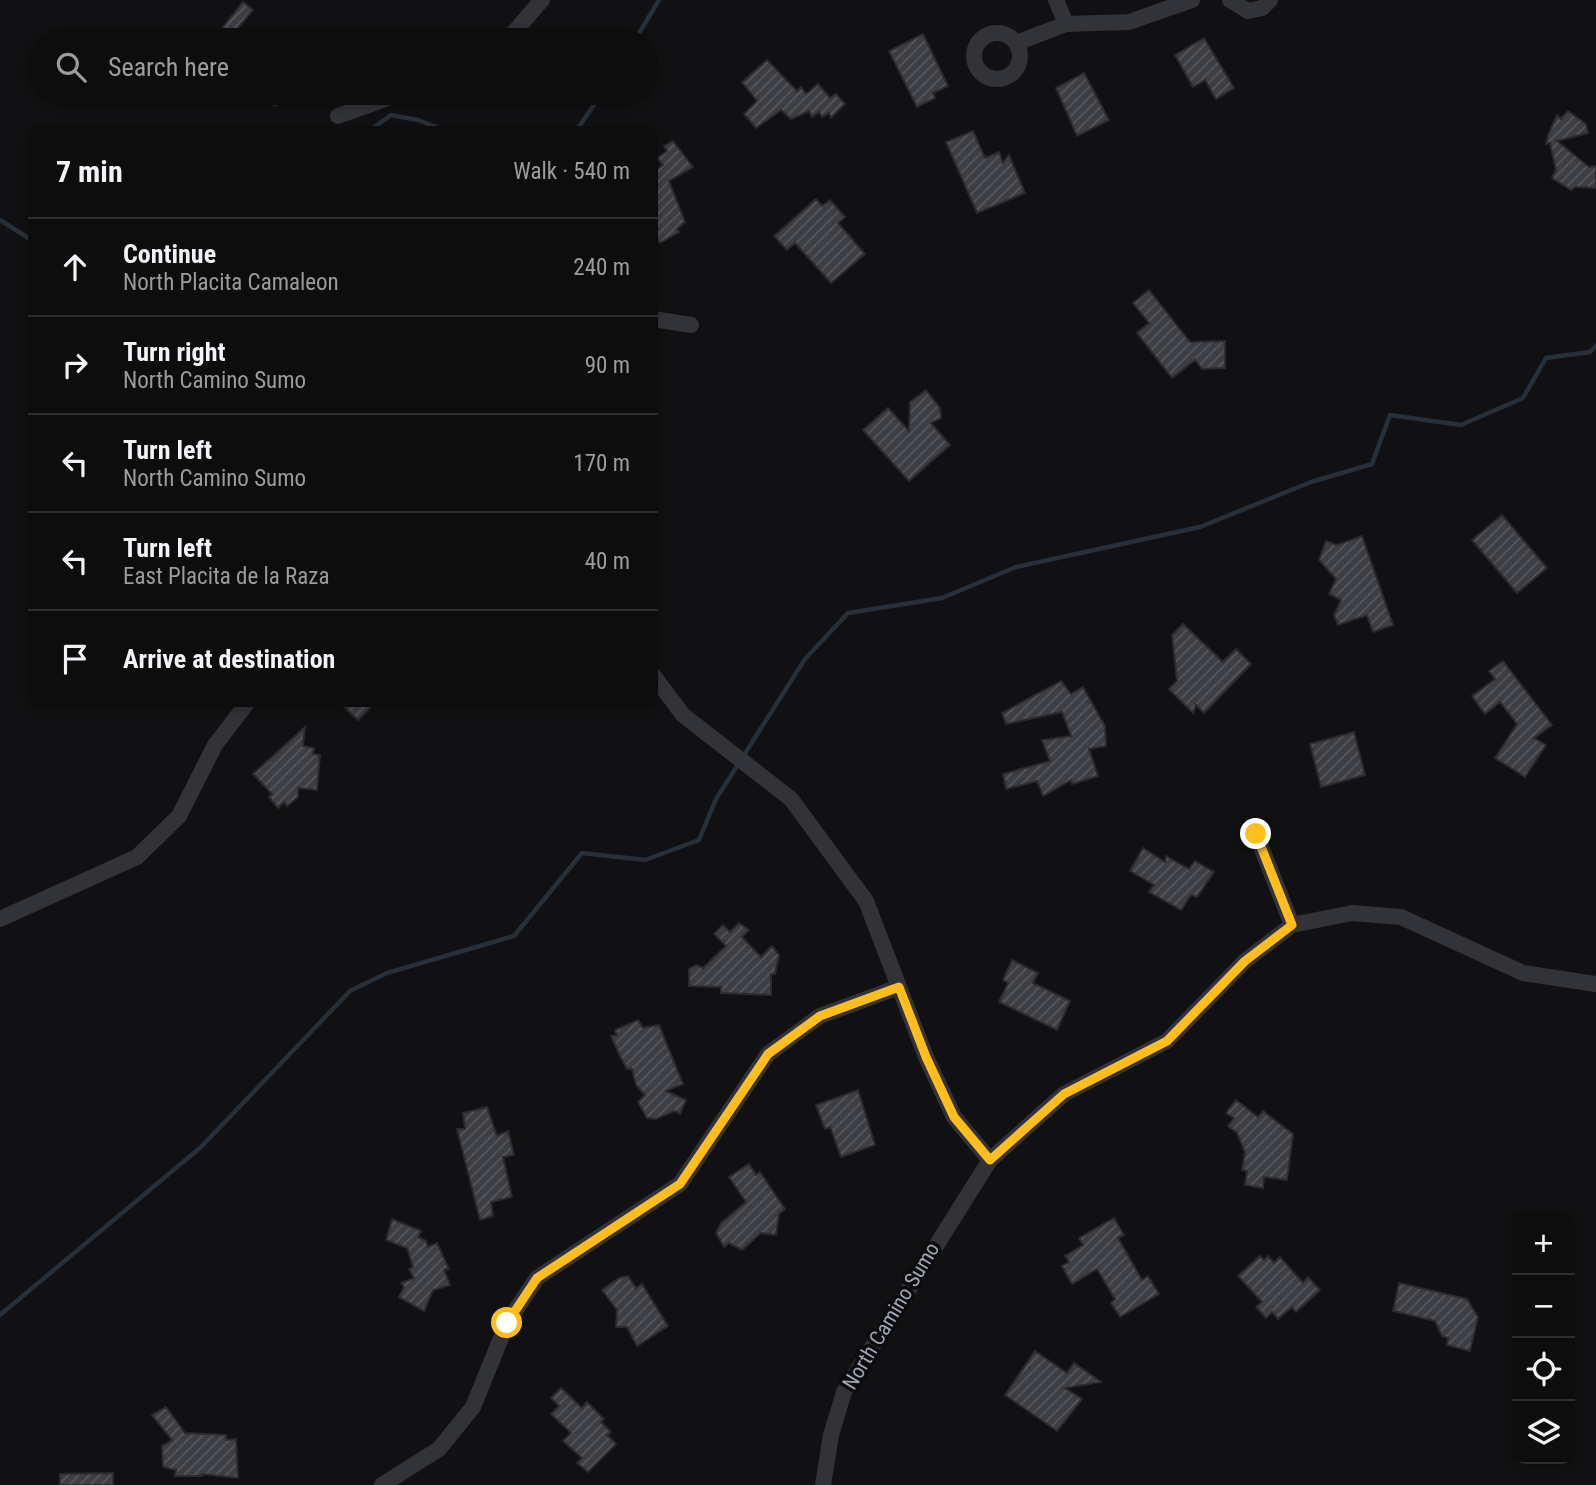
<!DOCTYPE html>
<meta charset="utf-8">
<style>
:root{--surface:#0d0d0e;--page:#161617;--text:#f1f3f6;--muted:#9a9c9e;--line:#2d2d2e}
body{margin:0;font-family:"Roboto Condensed",sans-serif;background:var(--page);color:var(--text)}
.controls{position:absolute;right:21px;bottom:21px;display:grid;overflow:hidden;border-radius:14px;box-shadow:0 4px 10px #0003}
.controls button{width:63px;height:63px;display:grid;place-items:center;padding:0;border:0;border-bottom:2px solid var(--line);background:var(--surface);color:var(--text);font:35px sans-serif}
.stop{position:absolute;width:21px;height:21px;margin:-16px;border:5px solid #ffbe1d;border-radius:50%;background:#fff}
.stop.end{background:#ffbe1d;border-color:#fff;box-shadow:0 2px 7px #0008}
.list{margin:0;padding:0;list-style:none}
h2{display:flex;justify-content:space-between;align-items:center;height:91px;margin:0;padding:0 28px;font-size:30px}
h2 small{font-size:23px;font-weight:400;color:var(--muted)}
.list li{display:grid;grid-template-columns:46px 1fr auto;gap:21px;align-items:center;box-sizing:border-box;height:98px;padding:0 28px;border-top:2px solid var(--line)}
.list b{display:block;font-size:26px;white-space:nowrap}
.list p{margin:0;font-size:23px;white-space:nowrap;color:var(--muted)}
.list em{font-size:23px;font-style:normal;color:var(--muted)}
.icon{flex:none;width:38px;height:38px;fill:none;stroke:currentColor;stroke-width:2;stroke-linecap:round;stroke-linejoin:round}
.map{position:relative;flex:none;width:1596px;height:1485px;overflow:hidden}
.search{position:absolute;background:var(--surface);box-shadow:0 4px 10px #0003;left:28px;top:28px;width:630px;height:77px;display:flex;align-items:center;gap:18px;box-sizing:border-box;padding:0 24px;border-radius:38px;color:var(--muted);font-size:26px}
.panel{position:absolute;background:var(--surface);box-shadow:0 4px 10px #0003;left:28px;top:126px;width:630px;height:581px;border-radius:14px}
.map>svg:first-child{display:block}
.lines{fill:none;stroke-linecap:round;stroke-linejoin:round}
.stream{stroke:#272f38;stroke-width:4.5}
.building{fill:url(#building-hatch);stroke:#2b2b2f;stroke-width:2}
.street{stroke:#323338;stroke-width:16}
.route{stroke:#ffbe1d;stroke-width:9}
.labels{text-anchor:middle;stroke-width:7;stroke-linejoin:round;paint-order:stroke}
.street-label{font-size:21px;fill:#a1a6b5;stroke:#0c0c0e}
</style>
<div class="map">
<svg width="1596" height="1485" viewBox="0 0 1596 1485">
<defs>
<pattern id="building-hatch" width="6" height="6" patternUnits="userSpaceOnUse" patternTransform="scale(1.75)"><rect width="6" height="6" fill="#3d3e43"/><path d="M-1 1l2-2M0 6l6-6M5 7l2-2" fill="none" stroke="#56575c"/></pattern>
</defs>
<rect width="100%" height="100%" fill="#111113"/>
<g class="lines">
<path class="stream" d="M635 40 659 0
M369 131 391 115 418 120 446 131
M576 131 602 93
M0 220 33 241
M0 1315 201 1147 350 991 387 973 514 936 582 853 645 860 699 840 716 799 805 659 848 613 942 598 1016 567 1200 527 1311 482 1372 464 1390 415 1461 425 1523 398 1546 358 1590 352 1596 346"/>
</g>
<path class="building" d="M243 2 253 10 233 34 223 27Z
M923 34 948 86 933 93 935 98 917 107 889 51Z
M1204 38 1234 88 1216 99 1205 80 1193 87 1175 55Z
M767 60 797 91 801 87 806 94 818 84 830 98 836 94 845 104 831 118 829 113 822 117 819 112 812 117 809 111 791 119 781 110 756 128 744 114 757 101 742 82Z
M1084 73 1109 120 1077 136 1056 88Z
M265 93H295L275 106Z
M1568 111 1586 124 1588 133 1557 141 1589 167 1596 166V188L1575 187 1571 190 1552 178 1556 170 1550 143 1546 144 1548 135 1557 115 1561 119Z
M973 131 985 158 999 152 1003 163 1009 155 1025 193 977 213 946 142Z
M673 141 693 167 669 181 685 222 677 229 679 232 660 243 653 233V171L663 165 657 158 667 151 664 146Z
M816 199 822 206 830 200 845 217 838 223 865 254 831 283 795 243 787 250 774 236Z
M1149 290 1190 342 1225 341V368L1202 369 1195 360 1172 378 1137 333 1149 323 1133 303Z
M926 390 940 408 941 418 931 423 950 445 909 481 863 430 888 408 909 431 910 402Z
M1502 515 1547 568 1517 593 1472 540Z
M1362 536 1393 625 1373 632 1367 615 1338 625 1334 615 1341 600 1329 594 1336 579 1319 560 1326 541 1337 545Z
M1183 624 1223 662 1236 649 1251 664 1204 713 1196 705 1193 713 1169 689 1177 681 1172 635Z
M1503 661 1552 725 1534 738 1546 745 1525 777 1495 758 1517 724 1500 702 1485 714 1472 696 1495 679 1489 671Z
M1061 681 1071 694 1083 687 1105 726 1106 746 1089 749 1098 776 1072 784 1071 780 1043 796 1037 781 1006 789 1003 774 1050 761 1042 740 1071 736 1062 712 1006 724 1002 713Z
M339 702H376L358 720Z
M305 727 303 746 314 748 313 754 320 755 317 790 298 788V797L287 806 284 802 278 808 269 797 272 794 253 774Z
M1354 732 1365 775 1321 787 1310 744Z
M1143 848 1165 862 1166 856 1189 869 1195 861 1214 872 1197 897 1191 895 1181 910 1149 892 1154 885 1130 871Z
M739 923 749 930 742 937 761 957 772 946 779 955 775 974H771V995L721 993V987L689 986V969L696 965 703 968 726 946 714 934 723 925 730 932Z
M1012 960 1038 973 1033 983 1070 1001 1057 1030 999 1002 1008 983 1003 980Z
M638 1020 643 1028 659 1025 683 1084 666 1091 686 1100 680 1114 674 1111 656 1119 647 1118 638 1102 645 1095 636 1085 632 1069H627L619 1054 611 1036 617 1035 615 1030Z
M858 1090 875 1145 841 1157 830 1127 825 1129 816 1105Z
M1236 1100 1258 1117 1263 1111 1293 1134 1287 1180 1264 1177 1263 1188 1245 1185 1247 1171 1242 1170 1245 1152 1237 1133 1228 1126 1234 1118 1226 1113Z
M487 1107 497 1136 508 1131 514 1155 503 1157 512 1197 491 1202 493 1216 480 1220 457 1129H465L463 1113Z
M749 1164 756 1175 760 1172 785 1209 779 1214 776 1235 761 1233 742 1250 729 1243 724 1247 716 1233 721 1223 746 1202 729 1177Z
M1114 1218 1124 1235 1118 1238 1142 1280 1148 1276 1159 1294 1120 1317 1111 1303 1115 1299 1097 1269 1072 1284 1062 1266 1069 1262 1065 1256 1083 1245 1079 1238Z
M392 1219 421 1231 418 1237 426 1241 428 1247 437 1243 449 1269 444 1270 450 1285 433 1290 424 1311 399 1297 404 1287 401 1283 414 1278 409 1269 413 1267 407 1248 386 1240Z
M1260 1256 1264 1260 1268 1256 1274 1263 1280 1257 1303 1283 1308 1277 1320 1290 1296 1312 1292 1307 1278 1319 1272 1312 1266 1318 1256 1307 1262 1302 1238 1276Z
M628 1276 636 1288 642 1284 668 1326 637 1346 627 1327H616L617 1310 602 1290 619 1278Z
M1399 1283 1467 1299 1478 1317 1470 1351 1447 1345 1448 1338 1442 1336 1435 1321 1393 1311Z
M1035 1351 1067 1373 1074 1363 1101 1382 1065 1388 1082 1399 1057 1431 1005 1395Z
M561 1388 582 1408 587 1402 604 1419 601 1422 611 1432 607 1435 616 1444 588 1472 577 1463 582 1458 563 1441 571 1433 551 1414 559 1406 551 1398Z
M166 1407 185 1433 226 1435V1440L236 1439 238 1478 202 1474V1476H175L176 1470 163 1467 162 1446 172 1440 152 1415Z
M113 1473V1485H60V1474Z"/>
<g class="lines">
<path class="street" d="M1056 0 1066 24
M1230 0 1248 11 1262 8 1270 0
M974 56a23 23 0 1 1 46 0a23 23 0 1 1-46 0Z
M507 40 542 0
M1016 43 1066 24 1129 22 1192 0
M338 116 402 93
M653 319 691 325
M653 675 683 715 791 799 866 901 926 1057 954 1117 990 1160 1064 1094 1167 1041 1245 961 1292 925 1352 913 1401 917 1523 973 1596 984
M1256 834 1292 925
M0 919 137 857 179 816 215 745 248 702
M382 1485 439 1449 473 1407 507 1323 537 1278 680 1184 768 1054 820 1016 899 987
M823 1485 831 1435 844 1392 990 1160"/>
</g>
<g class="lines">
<path class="route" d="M507 1323 537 1278 680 1184 768 1054 820 1016 899 987 926 1057 954 1117 990 1160 1064 1094 1167 1041 1245 961 1292 925 1256 834"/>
</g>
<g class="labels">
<g class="street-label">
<text transform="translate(891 1316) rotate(-59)" y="7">North Camino Sumo</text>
</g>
</g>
</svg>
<div class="controls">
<button>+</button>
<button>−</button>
<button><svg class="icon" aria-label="locate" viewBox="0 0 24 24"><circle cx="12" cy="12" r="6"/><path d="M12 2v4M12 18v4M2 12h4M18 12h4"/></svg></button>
<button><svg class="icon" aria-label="layers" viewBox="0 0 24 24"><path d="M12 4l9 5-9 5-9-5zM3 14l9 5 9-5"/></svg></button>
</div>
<div class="stop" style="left:507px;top:1323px"></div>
<div class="stop end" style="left:1256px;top:834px"></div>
<div class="search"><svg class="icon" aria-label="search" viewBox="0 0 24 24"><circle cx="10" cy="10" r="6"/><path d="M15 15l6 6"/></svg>Search here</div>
<section class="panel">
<h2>7 min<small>Walk · 540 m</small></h2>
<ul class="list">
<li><svg class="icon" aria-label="ahead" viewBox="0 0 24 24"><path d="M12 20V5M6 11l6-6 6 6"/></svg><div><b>Continue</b><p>North Placita Camaleon</p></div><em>240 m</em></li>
<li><svg class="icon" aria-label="right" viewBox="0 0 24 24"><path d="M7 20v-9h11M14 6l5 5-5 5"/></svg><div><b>Turn right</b><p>North Camino Sumo</p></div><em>90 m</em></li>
<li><svg class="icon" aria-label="left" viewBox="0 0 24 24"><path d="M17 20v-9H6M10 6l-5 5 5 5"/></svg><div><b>Turn left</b><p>North Camino Sumo</p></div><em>170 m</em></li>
<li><svg class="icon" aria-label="left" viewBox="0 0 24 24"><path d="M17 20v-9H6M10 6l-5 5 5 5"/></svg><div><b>Turn left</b><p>East Placita de la Raza</p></div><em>40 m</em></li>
<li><svg class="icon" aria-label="arrive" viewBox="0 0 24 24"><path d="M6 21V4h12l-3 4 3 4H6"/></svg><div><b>Arrive at destination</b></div></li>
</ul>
</section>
</div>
